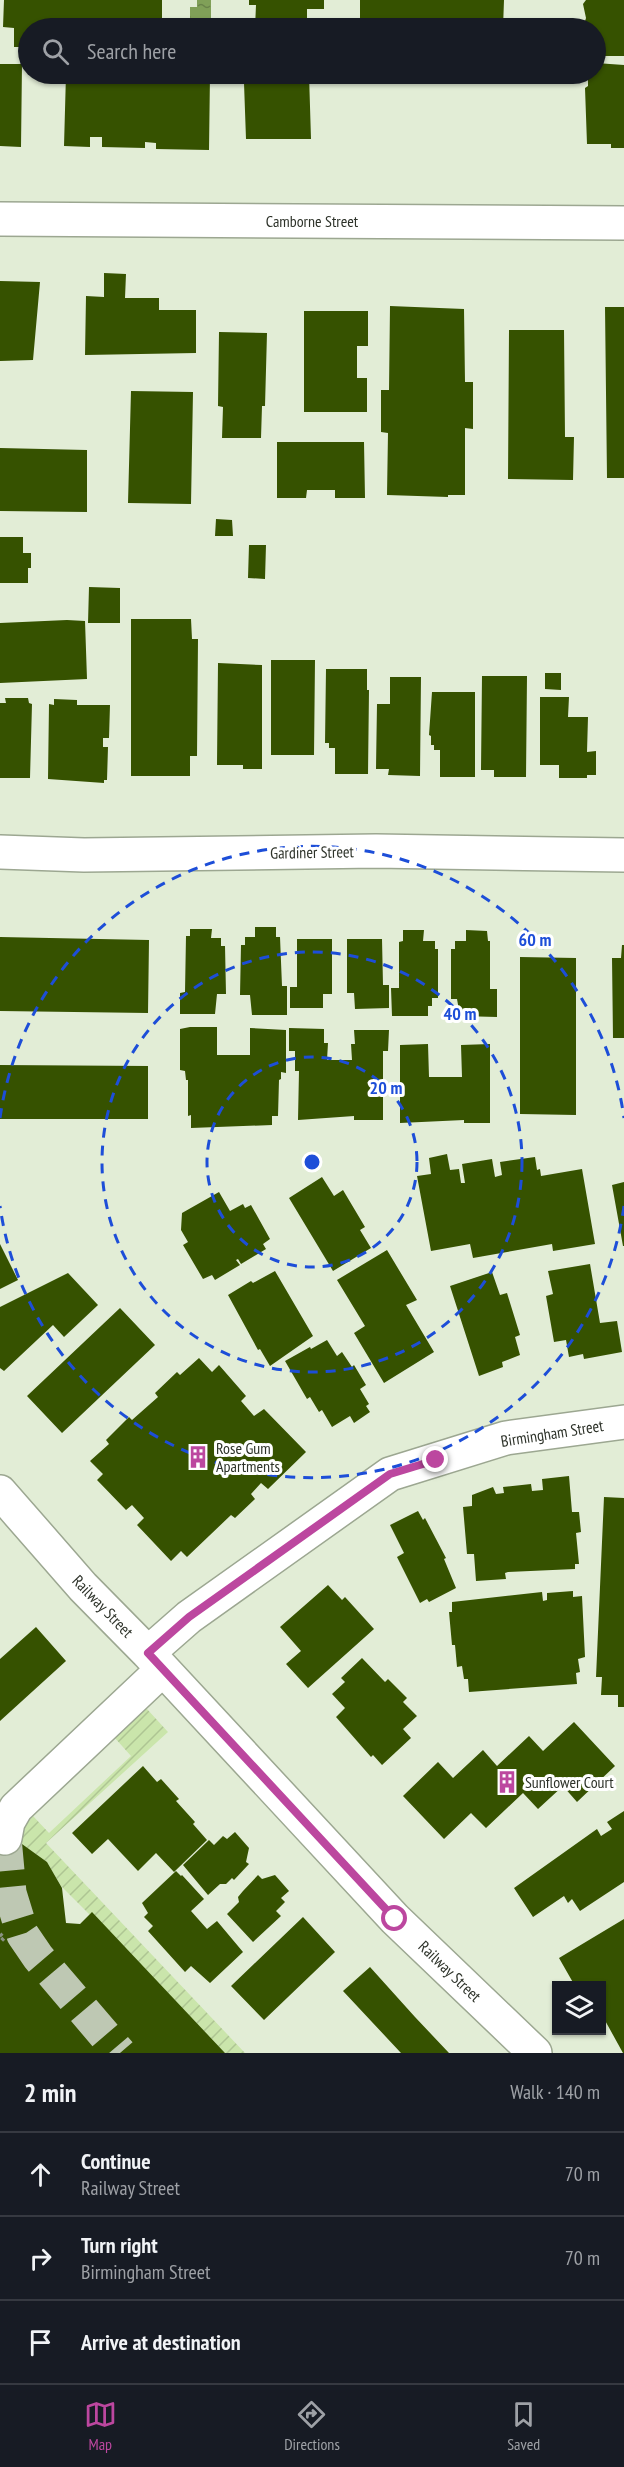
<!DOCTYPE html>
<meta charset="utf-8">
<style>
:root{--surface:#171b24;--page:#242831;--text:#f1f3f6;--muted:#9ea1a6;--line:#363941;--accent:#bc479f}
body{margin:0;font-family:"PT Sans Narrow",sans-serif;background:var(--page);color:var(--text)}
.controls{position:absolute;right:18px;bottom:18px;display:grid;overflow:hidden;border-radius:0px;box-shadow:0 2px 4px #0004}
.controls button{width:54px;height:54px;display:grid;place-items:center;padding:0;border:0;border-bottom:2px solid var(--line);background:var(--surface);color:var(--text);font:30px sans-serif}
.stop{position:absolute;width:18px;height:18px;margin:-14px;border:4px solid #bc479f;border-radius:50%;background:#fff}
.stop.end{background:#bc479f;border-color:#fff;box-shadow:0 2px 6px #0008}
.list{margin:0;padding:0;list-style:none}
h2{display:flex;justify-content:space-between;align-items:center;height:78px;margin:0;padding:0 24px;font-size:26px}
h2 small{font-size:20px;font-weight:400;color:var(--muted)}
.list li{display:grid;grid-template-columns:39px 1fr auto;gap:18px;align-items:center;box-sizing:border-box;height:84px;padding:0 24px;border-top:2px solid var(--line)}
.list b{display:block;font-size:22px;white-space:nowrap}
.list p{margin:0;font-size:20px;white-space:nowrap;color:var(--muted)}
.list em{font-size:20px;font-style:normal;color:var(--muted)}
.icon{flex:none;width:33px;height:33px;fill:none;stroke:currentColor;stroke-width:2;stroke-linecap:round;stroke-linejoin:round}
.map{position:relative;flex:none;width:624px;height:2053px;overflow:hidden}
.search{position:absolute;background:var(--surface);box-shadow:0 2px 4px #0004;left:18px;right:18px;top:18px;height:66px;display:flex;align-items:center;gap:15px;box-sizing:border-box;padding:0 21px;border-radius:33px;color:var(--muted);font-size:22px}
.sheet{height:330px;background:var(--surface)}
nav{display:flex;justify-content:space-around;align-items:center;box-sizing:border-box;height:84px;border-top:2px solid var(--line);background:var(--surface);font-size:16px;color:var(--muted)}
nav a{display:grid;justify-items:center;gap:3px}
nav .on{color:var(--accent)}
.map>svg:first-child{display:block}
.garden{fill:url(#garden-furrows)}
.water{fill:url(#water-ripples)}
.building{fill:#365200}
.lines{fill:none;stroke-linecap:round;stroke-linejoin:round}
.minor-tunnel{stroke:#bec8b3;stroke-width:33;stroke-dasharray:33 16;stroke-linecap:butt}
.minor-casing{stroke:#9ca791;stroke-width:36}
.path{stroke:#8a9282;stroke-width:4;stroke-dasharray:3 3;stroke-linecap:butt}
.minor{stroke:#fff;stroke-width:33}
.route{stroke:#bc479f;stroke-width:8}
.ring{fill:none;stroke:#1d4ed8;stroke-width:3;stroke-dasharray:10 8}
.labels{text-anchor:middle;stroke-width:6;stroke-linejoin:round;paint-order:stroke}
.street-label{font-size:16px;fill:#2d3229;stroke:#fff}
.poi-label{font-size:16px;fill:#2d3229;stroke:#fff;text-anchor:start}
.centre{fill:#1d4ed8;stroke:#fff;stroke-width:3}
.ring-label{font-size:18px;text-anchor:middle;font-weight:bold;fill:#1d4ed8;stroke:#fff;stroke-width:6;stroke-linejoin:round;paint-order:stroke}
</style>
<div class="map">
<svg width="624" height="2053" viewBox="0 0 624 2053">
<defs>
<pattern id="garden-furrows" width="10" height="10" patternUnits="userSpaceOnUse" patternTransform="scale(1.5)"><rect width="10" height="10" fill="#cae5ab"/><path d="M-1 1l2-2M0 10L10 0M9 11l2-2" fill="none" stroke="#aec593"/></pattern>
<pattern id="water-ripples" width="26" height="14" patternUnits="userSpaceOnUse" patternTransform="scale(1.5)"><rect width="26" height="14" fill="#80a058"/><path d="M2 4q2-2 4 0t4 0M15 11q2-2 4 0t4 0" fill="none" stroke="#698349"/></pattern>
</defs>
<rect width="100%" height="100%" fill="#e2edd6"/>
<path class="garden" d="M147 1709 168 1732 46 1843 245 2053H225L92 1913 90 1915 61 1886 47 1862 22 1844C19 1832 24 1824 33 1816L49 1833 131 1756 114 1737 141 1711Z"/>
<path class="water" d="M197 0H211V28H180V24L190 23V7H197Z"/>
<path class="building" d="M4 0H162V28H28V47H14V28L3 27Z
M249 0H324V9H307V28H255L256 5H249Z
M360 0H504L503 28H360Z
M586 0H624V56H599L598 58H596V28H583L586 18 583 4Z
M596 63 624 65V148H611V144H587L585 88 588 86V74H596Z
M0 64H22L21 147 0 146Z
M66 74H210L209 150 156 149V143L145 142V148L102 147V137H90V147L64 146Z
M252 74H309L311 139H246L244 83H252Z
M104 273 126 274 125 298H159V310H196V353L85 355 86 296 104 297Z
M0 281 40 282 33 360 0 361Z
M390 306 464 309 465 382H473V429L465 428V495H448V497L387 495 388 433 381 432V390H389Z
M605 307H624V478H607Z
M304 311H368V346H357V378H367V412H304Z
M509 330H564L565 437H574L573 480 508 479Z
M219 332 267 333 265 406H262L261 438H222L223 407 218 406Z
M131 391 193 392 191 504 128 503Z
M277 442H364L365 498H335V490H307L306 498H277Z
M0 448 87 450V512L0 511Z
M216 519 232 520 233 536H215Z
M0 537H23V553H31V568H28V583H0Z
M249 545H266L265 579 248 578Z
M89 587 120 588V623H88Z
M131 619H191L192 639H198L197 756H190V776H131Z
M67 620 85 621 87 679 0 683V623Z
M271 660H315L314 755H271Z
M218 663 262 665V769H243V765H217Z
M326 669H367V690H369L368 774H335V748H329V743H325Z
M545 673H561V690L545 689Z
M482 676H527L526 777H494V770H481Z
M390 677H421L420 776 388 775 389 769H376L377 704H390Z
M432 692H475V777H440V750H434V745H431V736L429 735Z
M540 697H569L568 717H588L587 752 596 751V775H587V778H559V765H540Z
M5 698H28L29 703 32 704 30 778H0V703H6Z
M54 699 77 700V705H110L109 738H103V747H108L107 780H104V783L48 779 49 704 54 705Z
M255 927H276V937H280L282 986H287V1015H252L250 995H240L241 945H245V937H255Z
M190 929H212L211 938H221V946H225L226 994H217L215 1014H180V993L185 992 186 936H190Z
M403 930H424L423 941H435V949H438V998H432V1006H428V1016H392L391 988H399V942L403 941Z
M466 930 487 931 488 941H490V989H497V1017L460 1016 457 999H451V949H455V941H466Z
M0 937 149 940 148 1013 0 1011Z
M297 939H332V994H323V1008H290V987H297Z
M347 939H382L383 985H389V1008L355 1009 354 993H347Z
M622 945H624V1038H613L612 958H621Z
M520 957 576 958V1115L520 1114Z
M190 1027H217V1055H250V1028L286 1030V1073L281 1072V1079L279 1080 278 1116H272V1125L191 1128V1115L188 1116V1080H186L185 1071 180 1070V1029Z
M289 1028 324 1029V1043H328L327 1060H352L351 1044H355L354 1030H389L388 1051H383V1120H354V1116L298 1120 299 1071H295V1051H289Z
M428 1044 429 1077H462L461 1045 490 1044V1123H464V1120L400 1123V1045Z
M0 1065 148 1066V1119H0Z
M447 1154 450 1170 459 1169 461 1183H465L462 1164 492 1159 495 1177 502 1175 500 1162 535 1157 537 1170 540 1169 541 1176 582 1169 595 1244 553 1251 552 1244 473 1258 470 1244 431 1251 417 1176 431 1174 429 1158Z
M322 1177 334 1196 343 1190 365 1227 360 1230 371 1248 333 1271 289 1198Z
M624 1182V1246H623L612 1185Z
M219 1192 230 1211 243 1204 245 1208 251 1205 270 1239 263 1244 266 1249 241 1264 238 1259 236 1260 240 1265 215 1280 212 1275 203 1279 183 1245 188 1242 181 1230 182 1213Z
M0 1244 18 1280 0 1289Z
M387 1250 417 1300 406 1305 434 1352 384 1383 354 1333 365 1326 337 1280Z
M590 1264 600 1323 617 1321 622 1352 584 1359 583 1354 569 1357 566 1340 554 1342 546 1296 553 1294 548 1271Z
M275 1271 313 1336 270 1366 260 1349 258 1350 228 1295 251 1281 253 1283Z
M492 1272 500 1295 507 1293 520 1335 515 1337 520 1355 502 1362 503 1367 479 1376 450 1286Z
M68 1273 98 1305 64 1337 53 1325 4 1371 0 1368V1307Z
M120 1308 155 1345 62 1433 27 1396Z
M327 1340 337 1356 342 1352 352 1367 354 1365 366 1385 360 1389 369 1404 366 1406 370 1412 354 1423 350 1416 332 1427 322 1410 319 1412 310 1397 307 1399 285 1361 310 1347 311 1349Z
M199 1358 212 1372 219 1365 246 1396 241 1401 254 1416 264 1409 306 1452 268 1489 261 1483 251 1494 255 1499 235 1518 231 1515 187 1557 181 1551 171 1561 137 1525 144 1518 132 1505 126 1510 97 1480 103 1474 90 1461 109 1444 106 1440 129 1417 132 1420 158 1397 155 1393 177 1372 180 1375Z
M569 1476 572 1512H579L581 1532 576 1533 579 1564H575V1569L508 1572 505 1573 506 1579 476 1581 474 1554H467L463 1507 472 1506V1495L493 1487 496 1494 504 1493 503 1487 531 1484 532 1491 543 1490 542 1479Z
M604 1497 624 1498V1707H618V1695H601L602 1677H596Z
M418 1511 423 1520 425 1518 446 1558 444 1559 456 1588 429 1602 427 1599 420 1603 397 1557 404 1553 390 1525Z
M328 1585 342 1600 345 1597 374 1629 308 1688 286 1664 301 1651 280 1627Z
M573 1591V1597L582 1596 585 1657 578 1659 580 1672 576 1673 577 1684 469 1692 468 1679H464L462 1666 457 1667 455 1645H452L449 1612H452V1602L542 1592 543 1601 547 1600V1593Z
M36 1627 66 1661 0 1721V1659Z
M362 1658 385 1682 388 1679 407 1698 403 1702 417 1716 403 1729 411 1738 382 1765 373 1755 371 1757 336 1717 345 1708 332 1694 345 1682 341 1678Z
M574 1722 615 1766 577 1802 563 1786 538 1809 523 1793 486 1828 471 1813 444 1839 403 1796 438 1762 453 1778 483 1750 497 1766 529 1736 543 1751Z
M143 1766 157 1782 161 1779 179 1799 176 1801 195 1822 193 1824 207 1840 174 1872 156 1853 138 1871 108 1839 92 1854 72 1833Z
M624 1811V1882L580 1911 572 1899 568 1903 564 1896 533 1917 514 1888 597 1829 601 1836 612 1829 607 1822Z
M235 1832 249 1848 246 1862 249 1864 234 1880 232 1878 226 1884H220L208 1895 183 1865 209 1840 214 1845 223 1836 227 1839Z
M0 1838 22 1844 47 1862 62 1888 66 1923 80 1924 92 1912 225 2053H0Z
M176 1871 181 1876 182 1875 204 1899 191 1911 207 1929 217 1921 243 1952 210 1983 191 1966 185 1972 148 1931 153 1926 144 1917 148 1913 142 1903Z
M258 1875 262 1879 275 1875 289 1891 281 1898 285 1902 276 1911 281 1916 253 1942 227 1914 239 1902 238 1897 243 1891Z
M303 1917 335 1952 264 2020 231 1986Z
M624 1919V2053H623L602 2015V1986H575L559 1958Z
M370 1967 415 2017 449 2053H401L343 1991Z"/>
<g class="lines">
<path class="minor-tunnel" d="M5 1838 10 1893 23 1935 38 1957 120 2053"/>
<g class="minor-casing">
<path id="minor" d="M0 219 624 223
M0 852 84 855 376 851 624 855
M0 1492 83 1587 148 1653 395 1919 535 2053
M148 1653 189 1617 390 1474 506 1438 624 1422
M5 1838 8 1822 16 1808 162 1670"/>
</g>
<path class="path" d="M0 1934 4 1938 0 1942"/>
<use href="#minor" class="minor"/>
</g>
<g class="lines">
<path class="route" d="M395 1919 148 1653 189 1617 390 1474 436 1460"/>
</g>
<g class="ring">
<circle cx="312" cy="1162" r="105"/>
<circle cx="312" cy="1162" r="210"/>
<path d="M624 1206A315 315 0 0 1 0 1206M0 1118A315 315 0 0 1 624 1118"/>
</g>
<defs>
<g id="building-bare" transform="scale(1.8)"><path d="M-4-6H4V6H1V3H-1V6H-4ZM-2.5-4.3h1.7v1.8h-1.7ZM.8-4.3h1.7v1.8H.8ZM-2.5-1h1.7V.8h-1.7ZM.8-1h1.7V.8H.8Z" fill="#bc479f" stroke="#fff" stroke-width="2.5" paint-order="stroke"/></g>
</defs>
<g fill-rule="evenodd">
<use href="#building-bare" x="198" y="1457"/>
<use href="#building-bare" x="507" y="1782"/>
</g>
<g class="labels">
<g class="street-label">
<text x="312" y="227">Camborne Street</text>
<text transform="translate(312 852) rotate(-1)" y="6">Gardiner Street</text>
<text transform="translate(552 1433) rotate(-9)" y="6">Birmingham Street</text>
<text transform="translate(103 1606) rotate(46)" y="6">Railway Street</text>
<text transform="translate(450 1971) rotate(44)" y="6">Railway Street</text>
</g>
<g class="poi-label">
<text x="216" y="1454">Rose Gum<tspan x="216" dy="18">Apartments</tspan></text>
<text x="525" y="1788">Sunflower Court</text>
</g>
</g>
<circle cx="312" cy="1162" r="9" class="centre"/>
<g class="ring-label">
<text x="535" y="946">60 m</text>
<text x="460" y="1020">40 m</text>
<text x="386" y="1094">20 m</text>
</g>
</svg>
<div class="controls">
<button><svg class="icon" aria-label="layers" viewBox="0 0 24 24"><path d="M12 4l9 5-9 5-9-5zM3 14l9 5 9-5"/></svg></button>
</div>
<div class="stop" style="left:395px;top:1919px"></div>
<div class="stop end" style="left:436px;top:1460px"></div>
<div class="search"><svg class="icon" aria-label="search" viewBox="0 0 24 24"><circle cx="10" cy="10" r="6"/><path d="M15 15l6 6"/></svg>Search here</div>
</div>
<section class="sheet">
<h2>2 min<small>Walk · 140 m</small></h2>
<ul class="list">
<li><svg class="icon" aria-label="ahead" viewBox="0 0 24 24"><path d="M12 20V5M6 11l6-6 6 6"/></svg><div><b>Continue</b><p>Railway Street</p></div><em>70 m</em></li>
<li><svg class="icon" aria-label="right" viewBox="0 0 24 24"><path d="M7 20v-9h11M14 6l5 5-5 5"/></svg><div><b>Turn right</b><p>Birmingham Street</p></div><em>70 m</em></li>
<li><svg class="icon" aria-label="arrive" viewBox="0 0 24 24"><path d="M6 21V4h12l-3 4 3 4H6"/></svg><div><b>Arrive at destination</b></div></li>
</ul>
</section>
<nav>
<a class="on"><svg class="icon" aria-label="map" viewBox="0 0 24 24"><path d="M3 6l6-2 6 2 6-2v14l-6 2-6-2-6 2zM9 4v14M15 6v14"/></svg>Map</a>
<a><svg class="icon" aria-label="directions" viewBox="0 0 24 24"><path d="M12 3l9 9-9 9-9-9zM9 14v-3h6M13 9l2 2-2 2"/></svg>Directions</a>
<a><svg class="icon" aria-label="saved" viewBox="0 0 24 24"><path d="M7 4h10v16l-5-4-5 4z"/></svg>Saved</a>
</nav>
